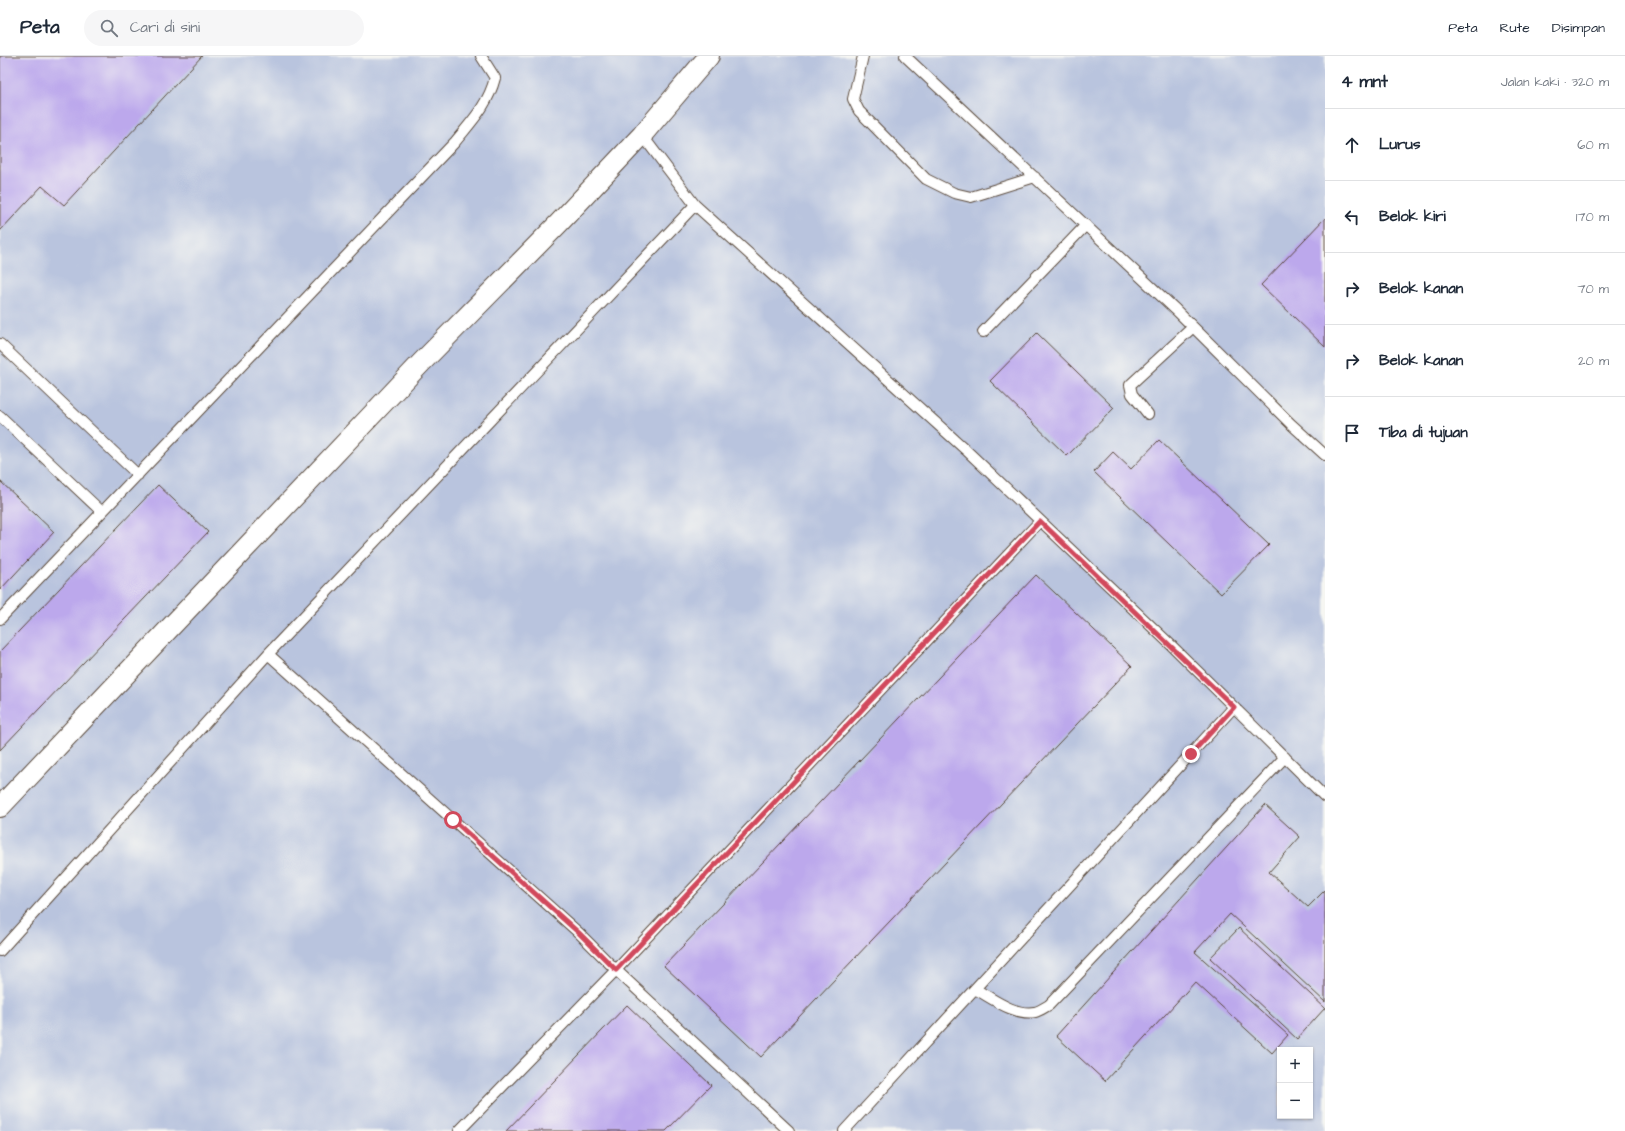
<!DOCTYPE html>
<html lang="id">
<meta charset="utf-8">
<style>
:root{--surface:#fff;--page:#f6f6f7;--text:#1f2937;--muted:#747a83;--line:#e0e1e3}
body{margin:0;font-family:"Architects Daughter",sans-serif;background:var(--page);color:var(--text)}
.controls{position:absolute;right:12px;bottom:12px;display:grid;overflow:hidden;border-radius:0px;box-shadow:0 1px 3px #0004}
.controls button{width:36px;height:36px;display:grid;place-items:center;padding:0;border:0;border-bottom:1px solid var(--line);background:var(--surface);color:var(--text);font:20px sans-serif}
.stop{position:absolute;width:12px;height:12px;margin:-9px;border:3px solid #d1495b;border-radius:50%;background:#fff}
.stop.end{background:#d1495b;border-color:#fff;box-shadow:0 1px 4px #0008}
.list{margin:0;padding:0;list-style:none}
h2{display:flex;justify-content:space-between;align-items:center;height:52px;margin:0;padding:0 16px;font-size:17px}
h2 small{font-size:13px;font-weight:400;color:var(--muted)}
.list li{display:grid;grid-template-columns:26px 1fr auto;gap:12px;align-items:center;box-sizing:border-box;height:72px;padding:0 16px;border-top:1px solid var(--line)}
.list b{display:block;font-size:15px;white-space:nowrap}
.list em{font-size:13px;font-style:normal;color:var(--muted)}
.icon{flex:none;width:22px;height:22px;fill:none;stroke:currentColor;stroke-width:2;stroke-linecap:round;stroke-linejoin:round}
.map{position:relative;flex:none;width:1325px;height:1075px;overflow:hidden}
header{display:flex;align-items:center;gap:24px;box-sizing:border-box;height:56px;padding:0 20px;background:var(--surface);border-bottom:1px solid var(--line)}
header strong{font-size:19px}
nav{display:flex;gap:22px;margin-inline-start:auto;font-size:14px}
.search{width:280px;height:36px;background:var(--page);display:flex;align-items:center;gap:10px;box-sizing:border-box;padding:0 14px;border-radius:22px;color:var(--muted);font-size:15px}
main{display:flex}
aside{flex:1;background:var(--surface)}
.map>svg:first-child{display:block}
.industrial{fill:#b9c4de;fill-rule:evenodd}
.building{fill:#bca8ec}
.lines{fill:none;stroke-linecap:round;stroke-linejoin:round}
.service-casing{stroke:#564536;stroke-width:12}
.minor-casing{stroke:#564536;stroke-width:22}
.service{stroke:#fff;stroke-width:10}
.minor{stroke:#fff;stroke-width:20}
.route{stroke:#d1495b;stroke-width:5}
</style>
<header>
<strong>Peta</strong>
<div class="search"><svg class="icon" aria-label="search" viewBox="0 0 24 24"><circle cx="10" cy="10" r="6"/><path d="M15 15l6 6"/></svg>Cari di sini</div>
<nav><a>Peta</a><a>Rute</a><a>Disimpan</a></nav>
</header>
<main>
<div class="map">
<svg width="1325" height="1075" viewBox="0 0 1325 1075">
<rect width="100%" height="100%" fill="#f6f6f2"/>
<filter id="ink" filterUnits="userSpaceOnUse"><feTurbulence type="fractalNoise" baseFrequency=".025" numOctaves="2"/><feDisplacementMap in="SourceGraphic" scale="8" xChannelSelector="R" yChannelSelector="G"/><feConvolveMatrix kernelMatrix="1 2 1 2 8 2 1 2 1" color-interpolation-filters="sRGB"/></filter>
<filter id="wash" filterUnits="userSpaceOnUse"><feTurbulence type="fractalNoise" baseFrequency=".012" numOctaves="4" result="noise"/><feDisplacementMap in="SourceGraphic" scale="16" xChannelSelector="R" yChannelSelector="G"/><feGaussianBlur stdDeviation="0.9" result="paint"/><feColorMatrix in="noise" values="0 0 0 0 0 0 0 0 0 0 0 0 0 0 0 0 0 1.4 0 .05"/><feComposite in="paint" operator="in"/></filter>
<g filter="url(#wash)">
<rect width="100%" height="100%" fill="#f2dbbb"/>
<path class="industrial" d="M0 0H1325V1075H0ZM1280 994H1310V1060H1280Z"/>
<g id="blocks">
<path class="building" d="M0 0H202L64 149 42 130 0 175Z
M1325 162V291L1261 229Z
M1037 277 1114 352 1067 400 990 325Z
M1159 384 1269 489 1221 538 1094 416 1113 396 1131 413Z
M0 425 54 476 0 534Z
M158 429 208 476 0 694V595Z
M1036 519 1132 610 761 1001 664 910Z
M1265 749 1300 781 1269 816 1308 851 1325 834V946L1230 858 1195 896 1288 979 1272 997 1195 926 1105 1025 1056 980Z
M1239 872 1325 952 1297 983 1210 902Z
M627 949 711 1029 666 1075H506Z"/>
</g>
</g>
<g filter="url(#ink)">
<use href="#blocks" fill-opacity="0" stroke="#564536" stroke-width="1"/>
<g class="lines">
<g class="service-casing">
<path id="service" d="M863 0 853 43 859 55 926 123 954 137 971 141 1035 121
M905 0 1176 254 1292 369 1325 399
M642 79 695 149 966 394 1172 590 1325 741
M983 276 1086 169
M0 288 138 419
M1148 358 1132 338 1130 329 1193 271
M0 360 102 456
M0 563 455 86C472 65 488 49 495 22L481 0
M268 598 579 877 616 914 789 1075
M0 895 268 598 695 149
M975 933C992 942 1014 960 1035 956 1040 955 1045 951 1049 949L1285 701
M459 1075 616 914 1040 465
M844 1075 1234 651"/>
</g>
<g class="minor-casing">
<path id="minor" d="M0 751 421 307 559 167 642 79 709 0"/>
</g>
<use href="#service" class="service"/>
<use href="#minor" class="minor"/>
</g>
</g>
<g class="lines" filter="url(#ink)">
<path class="route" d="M453 764 579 877 616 914 1040 465 1234 651 1191 698"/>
</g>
</svg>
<div class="controls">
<button>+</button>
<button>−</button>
</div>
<div class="stop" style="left:453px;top:764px"></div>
<div class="stop end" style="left:1191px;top:698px"></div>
</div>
<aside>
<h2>4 mnt<small>Jalan kaki · 320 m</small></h2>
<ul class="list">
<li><svg class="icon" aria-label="ahead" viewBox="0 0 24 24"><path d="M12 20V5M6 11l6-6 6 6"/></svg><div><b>Lurus</b></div><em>60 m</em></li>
<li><svg class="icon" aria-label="left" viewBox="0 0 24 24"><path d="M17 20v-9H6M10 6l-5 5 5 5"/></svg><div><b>Belok kiri</b></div><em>170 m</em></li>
<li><svg class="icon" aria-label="right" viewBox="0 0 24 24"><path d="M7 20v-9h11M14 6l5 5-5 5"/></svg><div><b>Belok kanan</b></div><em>70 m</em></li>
<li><svg class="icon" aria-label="right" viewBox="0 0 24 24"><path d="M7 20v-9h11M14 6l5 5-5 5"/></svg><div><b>Belok kanan</b></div><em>20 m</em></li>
<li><svg class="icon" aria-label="arrive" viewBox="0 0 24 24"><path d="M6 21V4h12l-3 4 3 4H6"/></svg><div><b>Tiba di tujuan</b></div></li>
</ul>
</aside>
</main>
